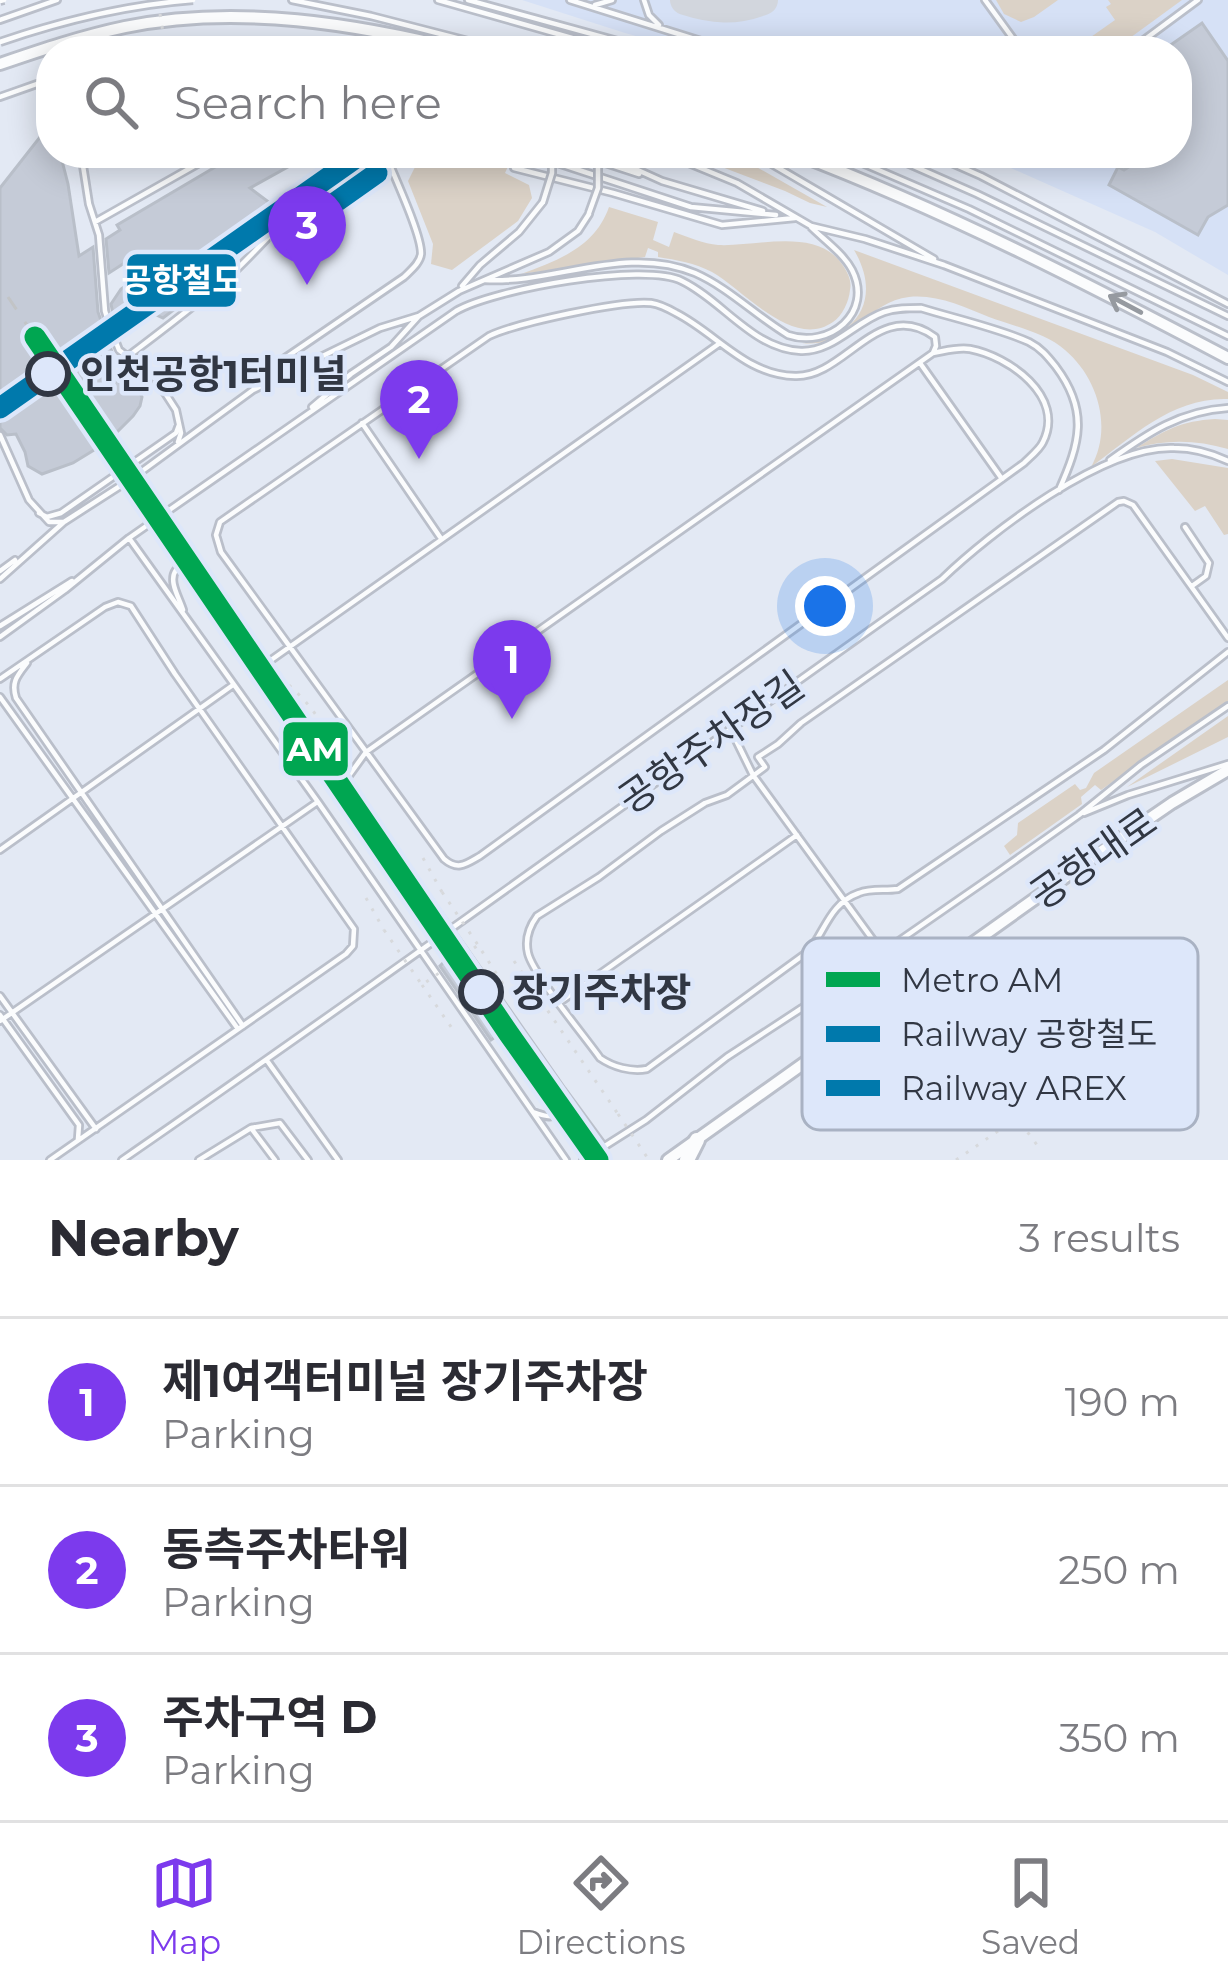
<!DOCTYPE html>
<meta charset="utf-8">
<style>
:root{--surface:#fff;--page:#f2f2f3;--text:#2b2b33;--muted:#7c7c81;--line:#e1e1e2;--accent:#7c3aed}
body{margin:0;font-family:Montserrat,"Noto Sans KR",sans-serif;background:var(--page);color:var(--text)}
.you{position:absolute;left:825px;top:606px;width:42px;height:42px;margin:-30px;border:9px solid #fff;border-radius:50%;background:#1a73e8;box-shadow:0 0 0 18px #1a73e833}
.badge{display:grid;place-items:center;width:78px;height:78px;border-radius:50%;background:var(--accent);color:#fff;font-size:39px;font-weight:700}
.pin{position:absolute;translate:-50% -99px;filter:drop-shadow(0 3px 6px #0008)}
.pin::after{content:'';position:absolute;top:63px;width:42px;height:36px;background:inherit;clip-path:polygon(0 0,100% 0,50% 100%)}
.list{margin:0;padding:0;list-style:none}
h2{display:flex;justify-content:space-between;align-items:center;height:156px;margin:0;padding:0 48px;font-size:51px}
h2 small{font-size:39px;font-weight:400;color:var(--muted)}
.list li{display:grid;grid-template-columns:78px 1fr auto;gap:36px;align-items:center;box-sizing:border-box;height:168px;padding:0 48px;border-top:3px solid var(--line)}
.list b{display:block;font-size:45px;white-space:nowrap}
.list p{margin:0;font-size:39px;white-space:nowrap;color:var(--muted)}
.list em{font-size:39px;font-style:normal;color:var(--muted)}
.icon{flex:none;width:66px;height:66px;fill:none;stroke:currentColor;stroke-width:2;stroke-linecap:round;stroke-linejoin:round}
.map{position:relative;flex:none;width:1228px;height:1160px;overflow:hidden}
.search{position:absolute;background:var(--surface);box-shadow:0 6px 30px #0003;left:36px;right:36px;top:36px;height:132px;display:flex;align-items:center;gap:30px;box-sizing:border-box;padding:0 42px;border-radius:48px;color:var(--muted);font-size:45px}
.sheet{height:660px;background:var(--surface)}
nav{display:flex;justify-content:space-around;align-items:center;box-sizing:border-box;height:168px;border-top:3px solid var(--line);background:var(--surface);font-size:33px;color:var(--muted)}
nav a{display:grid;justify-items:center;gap:6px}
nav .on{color:var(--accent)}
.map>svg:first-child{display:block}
.built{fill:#d6e1f6}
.green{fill:#dbd2c7}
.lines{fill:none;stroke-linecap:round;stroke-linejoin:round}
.taxiway{stroke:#d2d6dd;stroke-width:30}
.building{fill:#c5cbd7;stroke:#b9bfc9;stroke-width:3}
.lane-casing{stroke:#babfca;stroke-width:10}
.street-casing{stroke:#babfca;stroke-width:16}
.secondary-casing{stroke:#babfca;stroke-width:20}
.path{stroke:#d7d9dc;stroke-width:3;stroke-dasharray:3 9;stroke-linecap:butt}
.lane{stroke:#fbfcfd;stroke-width:4.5}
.street{stroke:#fbfcfd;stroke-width:10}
.secondary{stroke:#fbfcfd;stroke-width:14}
.rail{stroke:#c2c4c6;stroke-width:3;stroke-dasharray:15 15;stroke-linecap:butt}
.lane-bridge-casing{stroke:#babfca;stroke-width:10;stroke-linecap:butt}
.path-bridge{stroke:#d7d9dc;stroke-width:3;stroke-dasharray:3 9;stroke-linecap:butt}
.lane-bridge{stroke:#fbfcfd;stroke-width:4.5}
.rail-1-casing{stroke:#dde7fa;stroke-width:30}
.rail-2-casing{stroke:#dde7fa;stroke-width:30}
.rail-1{stroke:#0079ac;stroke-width:21}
.rail-2{stroke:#0079ac;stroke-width:21}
.metro-1-casing{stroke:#dde7fa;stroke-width:30}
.metro-1{stroke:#00a651;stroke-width:21}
.oneway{stroke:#969aa0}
.stop-dot{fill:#dde7fa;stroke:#313743;stroke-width:6}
.labels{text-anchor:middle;stroke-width:9;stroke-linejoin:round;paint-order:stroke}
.stop-label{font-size:39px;font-weight:bold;fill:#313743;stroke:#dde7fa;text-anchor:start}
.street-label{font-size:39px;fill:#313743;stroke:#dde7fa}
.key{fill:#dde7fa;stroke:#a9b2c3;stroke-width:3}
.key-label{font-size:33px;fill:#313743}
.line-badge{stroke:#dde7fa;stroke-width:4.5}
.badge-label{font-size:33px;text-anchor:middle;font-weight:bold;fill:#fff}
</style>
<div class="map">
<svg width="1228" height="1160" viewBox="0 0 1228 1160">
<rect width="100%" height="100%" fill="#e3e9f4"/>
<path class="built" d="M522 0H1228V275L1155 232 977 153H1177V51H690L625 33Z"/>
<path class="green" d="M996 0H1058L1034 17 1021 22 1004 14Z
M1108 0H1182L1112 51H1071L1115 20 1106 7 1111 4Z
M422 153 474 156 476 153H501L511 160 505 173 529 185 532 198 518 221 452 270 431 264 433 244 408 181Z
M685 153H732L827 207 810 203 785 191Z
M609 207 658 222 653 240 669 247 674 232C688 237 704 244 718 245 756 247 816 227 842 264 848 273 852 281 850 290 849 302 842 316 833 322 793 350 745 291 712 272 695 263 676 260 658 257V252L648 248 645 257 521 274C559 260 595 247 609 207Z
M854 250 1193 375 1228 392V399C1173 397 1133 436 1091 467 1113 428 1098 378 1065 350 1046 333 1013 326 989 317 964 307 937 294 909 297 866 302 852 349 802 343 857 339 883 299 854 250Z
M1215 419 1228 420V449C1197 440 1167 439 1136 448 1165 430 1181 421 1215 419Z
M1172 459 1228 468V534L1224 535 1205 506 1195 511 1155 461Z
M1228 680V701L1101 790 1095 785 1081 797 1082 804 1010 855 1004 846 1017 835 1018 823 1075 784 1080 790 1086 788 1094 773Z
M1228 716V737L1127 787Z"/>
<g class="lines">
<path class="taxiway" d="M685 0C713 9 735 11 763 0"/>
</g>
<path class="building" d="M1202 23 1228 61V205L1208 217 1198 235 1109 185 1118 167 1124 170 1139 160 1134 153H1177V51H1162Z
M51 123V153H60L68 184 79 256 93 247 98 312 113 355 112 361 102 371 114 380 137 388 142 397 140 406 133 416 107 442 73 463 42 474 28 466 25 452 16 434 7 435 0 428V188Z
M239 153H313L250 188 270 203 271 214 266 224 238 255 197 292 163 318 152 313 135 322 117 317 113 314 111 304 121 289 130 283 126 262 109 273 106 239 120 230 117 225Z
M458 953 510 1027 491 1040 440 966 451 955Z"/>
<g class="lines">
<g class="lane-casing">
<path id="lane" d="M292 0 371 16 507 51
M438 0 618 51
M468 0 654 51
M570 0 733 51
M644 0 649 15 659 25
M985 0 1022 51
M595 5 612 0
M0 20 57 0
M409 43 432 51
M464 43 480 51
M180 51C244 41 300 44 364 51
M1129 51 1198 0
M0 97 51 79
M81 153 89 204 99 235 105 311 110 327 119 350 156 379 176 410 181 433 178 442
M527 153 691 207 776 215
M575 153 639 174
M600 153 662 181 763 211
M664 153 737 183 811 226 865 239 944 265 1167 352 1228 382
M753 153 934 259
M839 153 969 209 1228 336
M884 153 977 194 1228 316
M929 153 981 176 1228 304
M514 168 613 193 722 225 795 218
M95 222 217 153
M485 280C554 284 627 244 695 273 729 288 756 316 788 335 829 349 874 313 852 270 843 253 824 240 811 227
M462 286 480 265 519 232 543 202
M127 357C164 329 202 301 237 269 253 254 267 237 284 222 309 201 346 184 359 153
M920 363 1002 479
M253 390 266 371 404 277C411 270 420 263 421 254 422 235 393 174 385 153
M312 407 351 374 391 347 419 316 459 291 549 252 578 231 589 214
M362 423 440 537
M0 435 29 500 49 522H64
M1110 460C1148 433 1180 411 1228 408
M39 513 47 517 61 513 166 440 176 433 179 425
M165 516 215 594 562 1090 604 1147
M1185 527 1209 563 1206 576 1192 586
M129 538 318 802 566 1160
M0 571 15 560
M0 579 64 522 134 477 253 390 380 328 419 316
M183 610C179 597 168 581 176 570H184L210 591
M0 626 72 581
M0 637 65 590 129 538 456 311C494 289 644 262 682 281 723 301 753 349 801 351 833 352 855 322 884 312 896 308 908 308 921 308 953 318 998 328 1029 342 1041 348 1048 357 1056 367 1089 411 1080 443 1059 490
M1228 638 1133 505 1124 501 1118 502 801 723 778 744 758 757 765 767 727 795 705 803 661 831 599 877 537 916C529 927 525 940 528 953 532 973 586 1038 600 1058 613 1067 631 1072 647 1069L809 951C825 931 830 903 859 893 871 888 885 891 898 889L1104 750 1228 652
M27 663C17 676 11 682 16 698L243 1026
M264 665 720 343
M0 679 105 607 118 602 131 606 175 674 354 929 353 946 346 954 50 1160
M0 697 238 1029
M730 728 753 775 881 951
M345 781 366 752 933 353C945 351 957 347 970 349 1008 356 1066 396 1043 442 1040 449 1030 457 1024 463L480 856C466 864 458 871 444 859 370 757 296 655 221 552L216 535 220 522 489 336C517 323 621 300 651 303 658 304 669 309 676 313 717 334 746 375 795 376 845 378 879 296 935 337L936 346 933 353
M1084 813 1128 795 1228 764
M0 850 233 685
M0 996 96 1129
M560 1002 797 835
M0 1015 79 1125 78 1139
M0 1021 316 803
M268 1062 338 1160
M533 1112C556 1121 561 1117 562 1093
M251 1128 280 1123 308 1160
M122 1160C398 970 668 772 942 579 991 532 1104 445 1174 448 1193 448 1211 453 1228 461
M199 1160 251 1128 275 1160
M583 1160 646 1120 727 1057 802 1008 997 873 1079 815 1141 765 1228 706"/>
</g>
<g class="street-casing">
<path id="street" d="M0 64C41 50 82 36 125 27 238 4 357 24 466 51
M794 153C944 210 1086 283 1228 358
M668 1160 1102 851 1172 803 1228 770"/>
</g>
<g class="secondary-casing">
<path id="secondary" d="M687 1160 697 1140"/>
</g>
<path class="path" d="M289 685C305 700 321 717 328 739
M423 858 442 892
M366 898 384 930
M474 948 478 945 505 987
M514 961 618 1114
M422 985 456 1034
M992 1084 1040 1149
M956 1160 1017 1118"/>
<use href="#lane" class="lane"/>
<use href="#street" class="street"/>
<use href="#secondary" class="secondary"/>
<path class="rail" d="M8 297 35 337"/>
<g class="lane-bridge-casing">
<path id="lane-bridge" d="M0 1 4 0
M0 42C64 20 126 5 193 0
M543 202 552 173V153
M589 213 598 188V153"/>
</g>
<path class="path-bridge" d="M160 14 166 51
M442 892 478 945
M384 930 422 985 439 973
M618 1114 649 1160"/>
<use href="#lane-bridge" class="lane-bridge"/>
<g class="rail-1-casing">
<path id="rail-1" d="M0 408 363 153"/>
</g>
<g class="rail-2-casing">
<path id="rail-2" d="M285 238 377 173"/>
</g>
<use href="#rail-1" class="rail-1"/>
<use href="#rail-2" class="rail-2"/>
<g class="metro-1-casing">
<path id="metro-1" d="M35 337 509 1034 598 1160"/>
</g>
<use href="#metro-1" class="metro-1"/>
</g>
<defs><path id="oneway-shaft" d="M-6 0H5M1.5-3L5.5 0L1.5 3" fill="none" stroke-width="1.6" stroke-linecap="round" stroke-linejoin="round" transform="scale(3)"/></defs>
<use class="oneway" href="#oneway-shaft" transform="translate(1125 304) rotate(-152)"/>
<g class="stop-dot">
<circle cx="48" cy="374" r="20"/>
<circle cx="481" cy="992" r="20"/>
</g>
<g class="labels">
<g class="stop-label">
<text x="80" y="388">인천공항1터미널</text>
<text x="512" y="1006">장기주차장</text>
</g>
<g class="street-label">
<text transform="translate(711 742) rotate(-35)" y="14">공항주차장길</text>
<text transform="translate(1093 858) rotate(-35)" y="14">공항대로</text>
</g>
</g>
<rect x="802" y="938" width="396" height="192" rx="18" class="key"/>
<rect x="826" y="972" width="54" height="15" fill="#00a651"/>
<rect x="826" y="1026" width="54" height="16" fill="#0079ac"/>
<rect x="826" y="1080" width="54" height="16" fill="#0079ac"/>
<g class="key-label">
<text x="901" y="992">Metro AM</text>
<text x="901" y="1046">Railway 공항철도</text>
<text x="901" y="1100">Railway AREX</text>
</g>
<g class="line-badge">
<rect x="125" y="252" width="113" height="57" rx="12" fill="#0079ac"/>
<rect x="281" y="720" width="69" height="58" rx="12" fill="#00a651"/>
</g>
<g class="badge-label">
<text x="182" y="292">공항철도</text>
<text x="315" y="761">AM</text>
</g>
</svg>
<div class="you"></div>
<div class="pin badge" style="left:512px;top:719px">1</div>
<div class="pin badge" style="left:419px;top:459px">2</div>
<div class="pin badge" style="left:307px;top:285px">3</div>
<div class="search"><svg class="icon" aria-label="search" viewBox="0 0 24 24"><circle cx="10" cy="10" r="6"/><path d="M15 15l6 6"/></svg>Search here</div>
</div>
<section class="sheet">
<h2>Nearby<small>3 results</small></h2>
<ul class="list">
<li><span class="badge">1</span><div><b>제1여객터미널 장기주차장</b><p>Parking</p></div><em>190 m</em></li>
<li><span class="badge">2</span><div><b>동측주차타워</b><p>Parking</p></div><em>250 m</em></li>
<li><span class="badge">3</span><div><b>주차구역 D</b><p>Parking</p></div><em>350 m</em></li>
</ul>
</section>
<nav>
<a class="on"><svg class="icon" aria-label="map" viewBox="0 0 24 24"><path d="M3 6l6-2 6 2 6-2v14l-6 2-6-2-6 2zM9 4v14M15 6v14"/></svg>Map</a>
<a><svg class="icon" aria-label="directions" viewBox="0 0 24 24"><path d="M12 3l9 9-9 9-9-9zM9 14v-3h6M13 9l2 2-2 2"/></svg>Directions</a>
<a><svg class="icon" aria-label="saved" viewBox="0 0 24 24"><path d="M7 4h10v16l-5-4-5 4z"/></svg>Saved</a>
</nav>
